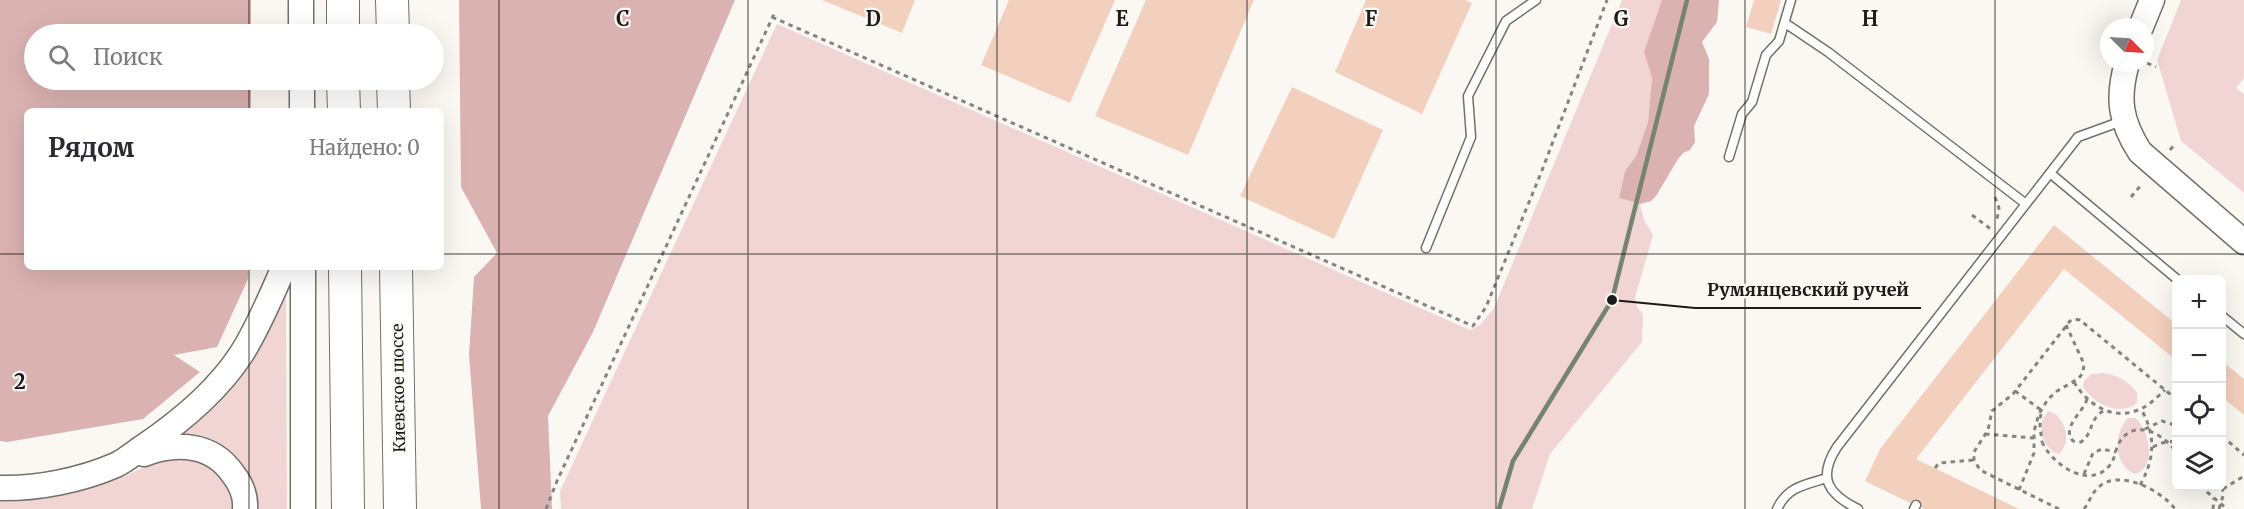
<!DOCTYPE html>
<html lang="ru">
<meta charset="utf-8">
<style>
:root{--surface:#fff;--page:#f7f7f7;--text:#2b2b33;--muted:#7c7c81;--line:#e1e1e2}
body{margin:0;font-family:Merriweather,serif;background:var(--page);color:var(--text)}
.controls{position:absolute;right:18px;bottom:18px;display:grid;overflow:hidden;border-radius:9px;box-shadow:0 6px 24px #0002}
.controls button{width:54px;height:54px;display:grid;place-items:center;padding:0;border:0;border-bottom:2px solid var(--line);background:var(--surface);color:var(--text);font:30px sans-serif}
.compass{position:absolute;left:2100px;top:18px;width:54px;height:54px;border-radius:50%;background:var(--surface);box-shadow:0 6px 24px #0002;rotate:114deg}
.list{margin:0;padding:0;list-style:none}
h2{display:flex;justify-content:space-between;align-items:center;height:78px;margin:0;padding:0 24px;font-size:26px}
h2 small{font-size:20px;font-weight:400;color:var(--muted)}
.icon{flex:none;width:33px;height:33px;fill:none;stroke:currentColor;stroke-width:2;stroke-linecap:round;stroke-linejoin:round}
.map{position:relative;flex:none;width:2244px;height:509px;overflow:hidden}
.search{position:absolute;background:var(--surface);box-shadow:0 6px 24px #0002;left:24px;top:24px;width:420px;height:66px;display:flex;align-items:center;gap:15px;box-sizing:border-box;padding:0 21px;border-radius:33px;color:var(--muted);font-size:22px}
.panel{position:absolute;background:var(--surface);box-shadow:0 6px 24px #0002;left:24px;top:108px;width:420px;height:162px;border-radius:9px}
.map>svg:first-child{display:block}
.green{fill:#f0d5d4}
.forest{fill:#dab2b1}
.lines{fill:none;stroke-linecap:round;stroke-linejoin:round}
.stream{stroke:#76846f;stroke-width:4.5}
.building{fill:#f3d0bd}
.lane-casing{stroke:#73706b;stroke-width:11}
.secondary-casing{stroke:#73706b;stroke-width:27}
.highway-casing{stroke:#73706b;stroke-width:34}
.path{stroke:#868481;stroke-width:3;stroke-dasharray:4.5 4.5;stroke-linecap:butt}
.lane{stroke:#fff;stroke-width:8}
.secondary{stroke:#fff;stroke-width:24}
.highway{stroke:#fff;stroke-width:32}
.path-bridge{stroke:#868481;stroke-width:3;stroke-dasharray:4.5 4.5;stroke-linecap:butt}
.grid{fill:none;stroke:#1c1b19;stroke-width:1.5;stroke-opacity:0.55}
.labels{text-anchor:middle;stroke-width:4.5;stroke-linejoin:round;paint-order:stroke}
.street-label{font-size:16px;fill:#1c1b19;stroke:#fbf8f3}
.grid-label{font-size:20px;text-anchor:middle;font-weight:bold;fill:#1c1b19;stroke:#fbf8f3;stroke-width:4.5;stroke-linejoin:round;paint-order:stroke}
.leader{fill:none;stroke:#1c1b19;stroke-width:2}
.callout-dot{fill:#1c1b19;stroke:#fbf8f3;stroke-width:2}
.callout-label{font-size:18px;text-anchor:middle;font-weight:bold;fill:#1c1b19;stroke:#fbf8f3;stroke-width:4.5;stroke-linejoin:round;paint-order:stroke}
</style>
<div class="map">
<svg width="2244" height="509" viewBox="0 0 2244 509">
<rect width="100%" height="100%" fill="#fbf8f3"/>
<path class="green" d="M1622 0H1662L1663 2 1644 52 1652 78 1648 122 1636 156 1625 171 1619 198 1640 204 1644 220 1653 235 1635 298 1637 307 1643 314 1642 342 1550 454 1532 509H561L560 491 777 24 1470 330 1480 325 1494 308Z
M2181 0H2244V78L2236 88 2244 94V193L2181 141 2157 60Z
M284 290 286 294 287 509H257C253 466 230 436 185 433L184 431Z
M2103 373C2118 375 2128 381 2137 393V403C2119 417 2094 404 2083 387L2084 381 2091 374Z
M2049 411C2066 417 2072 442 2059 454 2041 449 2035 423 2049 411Z
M2128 418H2135C2149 429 2158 467 2135 474 2113 465 2113 434 2128 418Z
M183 455 221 469 237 509H0V502L25 501 77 491 125 476 165 457Z"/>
<path class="forest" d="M0 0H251V34H34V80H251V111H27V267H248V279L217 347 174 355 200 372 143 419 7 442 0 441Z
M459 0H735L593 332 548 416 552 509H481L469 355 474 277 497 253 461 187Z
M1662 0H1719L1717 22 1702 42 1709 59V94L1694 126 1695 142 1690 150 1683 153 1678 159 1656 196 1651 201 1640 204 1619 198 1625 171 1636 156 1648 122 1652 78 1644 52Z"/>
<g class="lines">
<path class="stream" d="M1499 509 1513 461 1612 300 1687 0"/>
</g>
<path class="building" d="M822 0H915L902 33Z
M1009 0H1115L1070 103 981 65Z
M1146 0H1254L1188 155 1095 116Z
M1366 0H1465L1472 3 1422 114 1335 72Z
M1754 0H1781L1771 34 1746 27Z
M1292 87 1383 130 1334 239 1240 196Z
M2054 225 2176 324V360L2064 269 1916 459 2019 509H1923L1919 500 1915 499 1910 503 1865 481 1880 449Z
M2222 361 2244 379V415L2222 397Z"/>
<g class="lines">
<g class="lane-casing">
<path id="lane" d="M1785 23 1828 52 2026 204
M1729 157 1742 114 1752 102 1766 55 1779 41 1791 0
M2050 173 2178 280
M1426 248 1471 137 1468 96 1506 21 1536 0
M2222 316 2244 334
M1777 509C1788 486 1805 485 1827 478
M1858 509C1828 494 1817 478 1837 447L2078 137 2122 121
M1914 509 1916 505"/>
</g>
<g class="secondary-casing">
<path id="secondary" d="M301 0V34
M2141 27 2152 0
M2127 63C2117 98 2120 121 2140 152L2244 242
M302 80V111
M303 267V509
M144 454C176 442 212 443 233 474 241 484 246 496 245 509
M0 488C38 489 81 480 116 465 125 461 134 453 143 447 180 422 217 392 242 353 259 326 271 296 284 267"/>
</g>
<g class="highway-casing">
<path id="highway" d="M343 0V34
M392 0 393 34
M343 80 344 111
M393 80 394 111
M345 267 348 509
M396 267 400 509"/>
</g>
<path class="path" d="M772 17 1473 326 1486 307 1541 173 1607 0
M2104 45 2109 47
M2147 63 2156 67
M2170 150 2175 144
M1995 197 1999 208 1997 219
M2131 197 2142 184
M1972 215 1992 230
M2074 382C2087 404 2112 421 2138 410 2149 406 2157 397 2165 390
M2015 391 2041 410 2040 426 2042 442
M2087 399C2083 413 2061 427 2073 441L2081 442C2094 433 2088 419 2105 410
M1985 434 2034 438
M2222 436 2244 455
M2153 447 2161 443 2176 441
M1935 468 1939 463 1974 460
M2084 474 2093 453 2102 449 2116 452
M2140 485C2155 459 2156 435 2141 409
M2223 489 2244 476
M2019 490 2034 453V431L2039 414 2048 399 2057 391 2078 379 2083 373 2084 364 2066 325
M546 509 557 481 775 12
M2059 509 1980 470 1974 460V452L1988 430 1992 411 2013 394 2070 321 2074 319 2080 320 2176 399
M2084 509C2090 501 2092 492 2100 486 2121 469 2162 491 2175 509
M2213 509 2214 498
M2219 509 2223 496 2222 476"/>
<use href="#lane" class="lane"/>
<use href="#secondary" class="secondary"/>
<use href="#highway" class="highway"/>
<path class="path-bridge" d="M2145 429 2162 421 2172 424 2176 428
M2042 442C2052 464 2089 491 2110 465 2115 459 2115 450 2119 443 2134 417 2164 434 2176 452
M2200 486 2227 509"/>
</g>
<path class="grid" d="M249 0V34M499 0V509M748 0V509M997 0V509M1247 0V509M1496 0V509M1745 0V509M1995 0V509M249 80V111M0 254H27M441 254H2244M249 267V509"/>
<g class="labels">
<g class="street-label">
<text transform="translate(398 388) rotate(-91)" y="6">Киевское шоссе</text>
</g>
</g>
<g class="grid-label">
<text x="623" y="26">C</text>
<text x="873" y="26">D</text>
<text x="1122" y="26">E</text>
<text x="1371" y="26">F</text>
<text x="1621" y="26">G</text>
<text x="1870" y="26">H</text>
<text x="20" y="389">2</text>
</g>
<path class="leader" d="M1612 300L1695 308H1921"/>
<circle class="callout-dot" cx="1612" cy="300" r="6"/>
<g class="callout-label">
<text x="1808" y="296">Румянцевский ручей</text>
</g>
</svg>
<div class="controls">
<button>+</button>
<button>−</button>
<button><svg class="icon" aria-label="locate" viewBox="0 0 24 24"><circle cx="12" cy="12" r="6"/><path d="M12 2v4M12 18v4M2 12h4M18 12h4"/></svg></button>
<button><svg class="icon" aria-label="layers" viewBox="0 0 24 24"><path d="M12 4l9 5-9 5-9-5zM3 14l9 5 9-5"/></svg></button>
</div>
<svg class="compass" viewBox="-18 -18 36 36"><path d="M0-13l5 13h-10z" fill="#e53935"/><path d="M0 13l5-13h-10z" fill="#7c7c81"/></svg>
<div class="search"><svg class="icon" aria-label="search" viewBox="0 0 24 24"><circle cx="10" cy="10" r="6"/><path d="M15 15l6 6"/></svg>Поиск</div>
<section class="panel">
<h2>Рядом<small>Найдено: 0</small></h2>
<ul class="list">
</ul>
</section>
</div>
